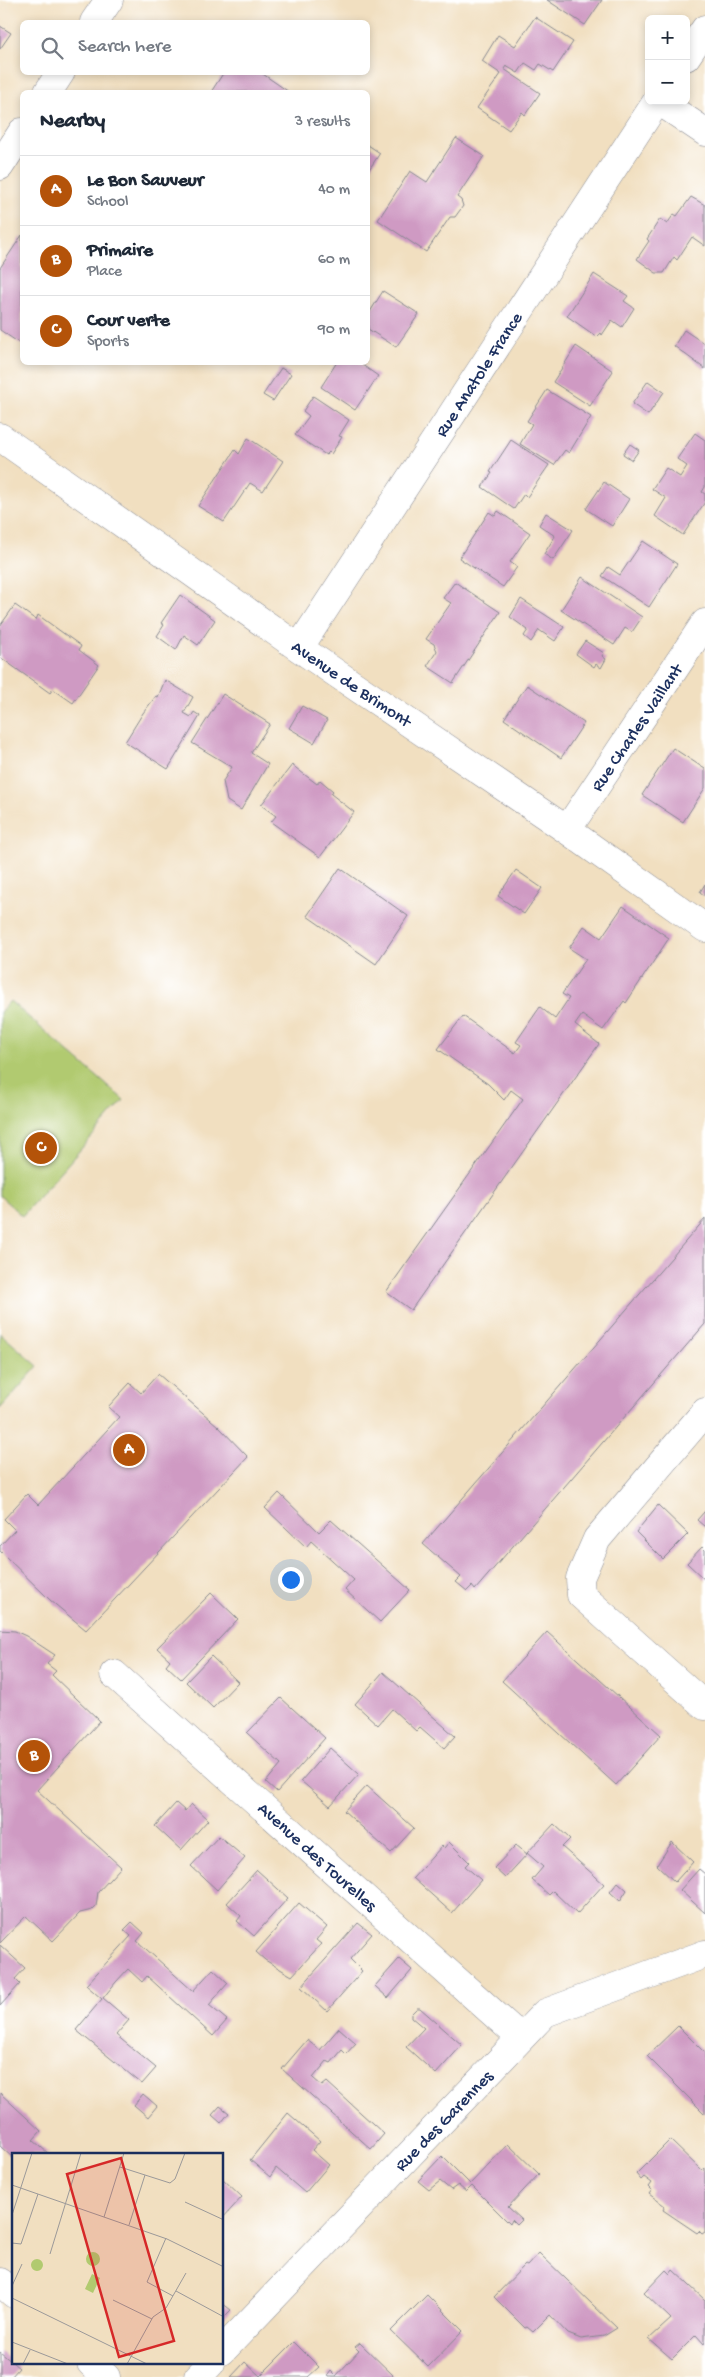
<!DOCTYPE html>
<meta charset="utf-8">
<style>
:root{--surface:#fff;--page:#f6f6f7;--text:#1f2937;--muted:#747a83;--line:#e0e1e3;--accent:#b45309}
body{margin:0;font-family:"Gochi Hand",sans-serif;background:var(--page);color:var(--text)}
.controls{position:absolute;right:15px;top:15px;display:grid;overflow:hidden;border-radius:8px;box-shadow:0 2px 8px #0003}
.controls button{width:45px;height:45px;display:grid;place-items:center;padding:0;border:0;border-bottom:1px solid var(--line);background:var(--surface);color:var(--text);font:25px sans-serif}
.you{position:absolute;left:290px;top:1579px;width:18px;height:18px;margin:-12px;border:4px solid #fff;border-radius:50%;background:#1a73e8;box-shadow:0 0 0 8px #1a73e833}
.badge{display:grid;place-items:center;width:32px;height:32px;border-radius:50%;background:var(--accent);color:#fff;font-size:16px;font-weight:700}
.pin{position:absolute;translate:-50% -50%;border:2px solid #fff;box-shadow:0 1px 5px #0006}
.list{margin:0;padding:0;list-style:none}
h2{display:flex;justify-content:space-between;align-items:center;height:65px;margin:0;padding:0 20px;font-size:21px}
h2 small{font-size:16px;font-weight:400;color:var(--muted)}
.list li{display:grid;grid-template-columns:32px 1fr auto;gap:15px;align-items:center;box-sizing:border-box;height:70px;padding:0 20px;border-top:1px solid var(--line)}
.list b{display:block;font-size:19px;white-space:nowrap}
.list p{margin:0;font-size:16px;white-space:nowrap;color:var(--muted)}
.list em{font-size:16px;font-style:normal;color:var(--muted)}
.icon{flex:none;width:28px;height:28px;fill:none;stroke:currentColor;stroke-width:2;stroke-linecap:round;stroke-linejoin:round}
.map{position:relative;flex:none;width:705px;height:2377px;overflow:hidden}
.search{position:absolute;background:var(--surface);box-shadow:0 2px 8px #0003;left:20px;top:20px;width:350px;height:55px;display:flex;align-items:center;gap:12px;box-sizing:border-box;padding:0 18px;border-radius:8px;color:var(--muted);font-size:19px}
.panel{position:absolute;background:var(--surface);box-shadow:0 2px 8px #0003;left:20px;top:90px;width:350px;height:275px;border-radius:8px}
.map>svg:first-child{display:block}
.green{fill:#b1ca6f;stroke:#667c66}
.building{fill:#cf9ac3}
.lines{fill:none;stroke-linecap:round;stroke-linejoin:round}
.street-casing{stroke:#86878f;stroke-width:29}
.street{stroke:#fff;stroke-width:28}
.labels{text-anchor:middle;stroke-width:4.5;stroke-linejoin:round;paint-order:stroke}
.street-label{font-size:18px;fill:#1b2f5e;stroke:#fff}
.inset-road{fill:none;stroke:#9b9999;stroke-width:1}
.view{fill:#d62828;fill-opacity:0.15;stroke:#d62828;stroke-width:2.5}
.inset-edge{fill:none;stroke:#1b2f5e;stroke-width:2.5}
</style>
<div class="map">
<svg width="705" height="2377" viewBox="0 0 705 2377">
<rect width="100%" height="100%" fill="#fff"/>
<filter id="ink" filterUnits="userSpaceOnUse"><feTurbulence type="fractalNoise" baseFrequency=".02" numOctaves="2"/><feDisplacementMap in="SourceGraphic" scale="10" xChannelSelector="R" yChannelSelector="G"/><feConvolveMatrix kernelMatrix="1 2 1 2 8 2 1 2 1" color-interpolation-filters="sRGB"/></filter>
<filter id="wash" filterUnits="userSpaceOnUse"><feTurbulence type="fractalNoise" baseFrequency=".0096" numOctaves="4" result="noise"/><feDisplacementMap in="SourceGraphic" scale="20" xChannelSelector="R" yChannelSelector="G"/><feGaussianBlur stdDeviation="1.12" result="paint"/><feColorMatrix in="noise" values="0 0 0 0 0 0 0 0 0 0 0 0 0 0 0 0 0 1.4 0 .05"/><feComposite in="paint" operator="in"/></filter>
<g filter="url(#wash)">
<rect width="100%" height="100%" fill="#f1dfc0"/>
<path class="green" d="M10 1001 124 1100 22 1216 0 1196V1012Z
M0 1333 38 1366 0 1409Z"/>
<g id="blocks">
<path class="building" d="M547 0H602L585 25Z
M535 17 573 42 553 72 540 64 536 70 525 63 518 73 506 66 504 69 540 93 525 115 522 112 509 130 477 108 501 74 482 61 498 35 515 46Z
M0 26 11 33 0 49Z
M224 72H260L289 92H211Z
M456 138 484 156 457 197 461 200 463 206 455 217H450L426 252 378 220 410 171 427 182Z
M368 145 380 153 368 171Z
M691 197 705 205V246L692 237 677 260 674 257 664 273H656L637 259 649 241 647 239 660 219 667 224 674 214 677 216Z
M22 235V345L0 330V268Z
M594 274 628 296 624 301 634 308 622 327 612 320 602 335 601 333 597 337 567 316Z
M383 291 419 314 396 347 368 329V315Z
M684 330 705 344V369L674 346Z
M576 346 613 371 590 406 553 382Z
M337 362H358L378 376 355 410 321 387Z
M281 368 291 374 273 401 263 395Z
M648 381 664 392 648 415 632 404Z
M547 390 591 417 569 453 565 450 554 465 520 444 532 424 527 421Z
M313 396 349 420 339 436 342 437 331 454 329 452 326 455 295 435 309 416 303 411Z
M695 433 705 440V487L702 492 705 494V502L683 535 655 516 666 498 652 489 666 468 680 477 687 466 677 459Z
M248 438 283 461 263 491 250 483 224 522 198 506 235 450 239 454Z
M511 440 549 465 527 497 524 494 514 509 482 487 492 473 490 472Z
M630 444 639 450 632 460 623 454Z
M604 482 629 499 612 526 586 509Z
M498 511 530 533 510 562 517 567 503 587 459 558 489 512 495 516Z
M546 513 573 530 553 560 544 554 555 536 539 525Z
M643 541 677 564 649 607 602 576 608 567 620 575Z
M582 577 642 617 632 632 625 628 614 645 561 610Z
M455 582 500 612 453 683 427 666 437 651 434 644 426 639 451 603 443 598Z
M180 595 215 620 198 645 184 635 176 650 157 636 164 625 161 623Z
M521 599 564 627 555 641 539 630 531 642 524 636 528 630 510 617Z
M15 605 36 620 38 615 81 646 79 650 99 665 73 703 53 689 50 693 0 657V626Z
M585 641 604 653 602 656 606 659 601 668 596 664 594 667 576 654Z
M165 680 193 697 184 713 191 717 194 712 200 716 168 769 125 742 143 713 156 696 158 697Z
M527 685 584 723 561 758 504 719Z
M223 694 270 724 251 753 268 764 241 810 227 801 223 781 232 767 192 743Z
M302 706 327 720 314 743 289 728Z
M673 748 705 769V788L683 822 642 795Z
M292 765 317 784 320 780 333 791 331 794 354 812 320 857 271 822 276 816 261 805Z
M340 868 408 916 376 964 307 916Z
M516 870 542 888 524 914 498 896Z
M705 884V896L700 892Z
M623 906 669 938 626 1003 624 1001 603 1030 582 1015 575 1025 599 1044 411 1310 386 1292 523 1099 511 1090 504 1100 488 1084 438 1049 463 1016 515 1053 521 1045 516 1042 540 1007 555 1019 569 998 562 994 586 959 569 948 584 926 601 938Z
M705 1219V1324L475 1590 472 1586 467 1591 456 1582 461 1577 423 1544Z
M158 1374 218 1426 248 1457 86 1630 50 1600 0 1551V1546L15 1530 4 1519 27 1494 38 1505 119 1417 108 1407 130 1383 141 1393Z
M279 1493 319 1532 331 1520 410 1590 380 1622 345 1590 354 1580 311 1541 306 1547 265 1508Z
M658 1505 688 1534 663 1559 636 1532Z
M705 1511V1527L697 1520Z
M702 1547 705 1550V1580L687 1563Z
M211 1593 238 1619 181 1679 166 1665 170 1660 157 1648Z
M0 1630 15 1631 26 1636 55 1655 47 1664 56 1671 52 1675 100 1721 37 1790 121 1867 98 1892 96 1906 92 1910 80 1913 53 1941 26 1916 0 1943Z
M547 1632 661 1735 616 1785 502 1681Z
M211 1656 238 1682 213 1708 186 1682Z
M383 1672 455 1736 444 1748 420 1727 416 1731 392 1709 378 1725 355 1704Z
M281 1698 325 1738 277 1792 266 1782 281 1764 247 1733Z
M330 1748 359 1774 330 1806 301 1781Z
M367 1786 414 1828 391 1853 344 1811Z
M176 1803 185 1811 191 1804 208 1820 181 1850 155 1826Z
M554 1824 570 1839 562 1847 604 1884 577 1914 553 1891 549 1895 532 1880 543 1867 527 1853Z
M219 1836 245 1858 217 1890 191 1866Z
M449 1842 469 1862 465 1866 481 1880 452 1913 413 1878 442 1846 444 1848Z
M672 1842 693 1862 675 1882 657 1865Z
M516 1845 527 1854 505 1878 494 1868Z
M699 1869 705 1874V1913L680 1890Z
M257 1870 288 1898 254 1936 237 1921 241 1916 227 1903Z
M618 1882 627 1890 620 1901 610 1892Z
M299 1903 327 1927 316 1940 321 1944 292 1976 265 1960 256 1952Z
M132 1922 144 1933 137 1941 193 1991 213 1969 228 1983 209 2005 227 2020 213 2036 147 1976 142 1982 128 1969 116 1982 103 1998 129 2020 116 2035 156 2068 142 2084 76 2030 102 1999 86 1985 131 1936 124 1930Z
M358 1923 372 1934 350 1959 362 1971 327 2011 301 1987Z
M0 1945 25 1968 15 1979 20 1984 0 2006Z
M399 1959 412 1970 388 1998 375 1986Z
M417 2008H420L462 2045 436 2074 406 2047 424 2028 411 2017V2014Z
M678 2026 705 2053V2114L647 2056Z
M339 2028 356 2043 346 2054 342 2050 331 2063 327 2061 313 2078 322 2086 327 2082 384 2134 371 2149 282 2069 307 2040 320 2050Z
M0 2093 41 2131 33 2140 49 2154H14V2159L0 2146Z
M143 2094 157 2106 148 2117 134 2105Z
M220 2106 229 2113 221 2123 212 2115Z
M288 2113 320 2141 312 2150 329 2165 305 2193 276 2168 270 2177 250 2160Z
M670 2140 702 2171 705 2168V2232L702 2234 699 2231 697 2233 663 2210 665 2206 649 2194 652 2190 649 2187 652 2183 644 2177 641 2180 636 2174Z
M508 2144 539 2174 508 2207 522 2220 517 2225 512 2220 510 2224 472 2186 466 2192 458 2185 451 2190 440 2181 429 2190 418 2181 442 2156 470 2184Z
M222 2178 242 2197 222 2219Z
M539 2253 541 2255 617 2328 604 2336 581 2339 568 2334 550 2315 533 2332 527 2327 525 2328 494 2297 525 2265 527 2266Z
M666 2270 670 2274 673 2270 705 2300V2342L704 2344 696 2335 672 2359 649 2339 671 2319 644 2293Z
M427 2295 463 2331 428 2367 391 2331Z
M222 2303 231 2310 222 2319Z
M294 2342 319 2367 308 2377H231L245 2362 260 2376Z
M360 2343 395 2377H329L328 2375 331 2371 336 2376 359 2351 355 2347Z
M0 2352 19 2368 11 2377H0Z"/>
</g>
</g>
<g filter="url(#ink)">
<use href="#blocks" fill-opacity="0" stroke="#86878f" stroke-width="1"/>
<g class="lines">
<g class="street-casing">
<path id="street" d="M94 22 109 0
M686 57 705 29
M48 92 61 72
M659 101 705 132
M0 166 22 132
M0 437 299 648 567 830 705 928
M299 648 657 101
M567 830 705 623
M705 1412 597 1539 580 1578 581 1595 705 1706
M114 1674 521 2038
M0 2282 14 2294
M222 2351 545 2013 705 1954
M91 2363 106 2377
M198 2377 211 2363"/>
</g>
<use href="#street" class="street"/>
</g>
</g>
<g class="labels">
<g class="street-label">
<text transform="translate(478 374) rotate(-57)" y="6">Rue Anatole France</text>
<text transform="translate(352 683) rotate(34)" y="6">Avenue de Brimont</text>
<text transform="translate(636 727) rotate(-56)" y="6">Rue Charles Vaillant</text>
<text transform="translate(318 1856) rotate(42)" y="6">Avenue des Tourelles</text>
<text transform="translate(443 2120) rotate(-46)" y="6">Rue des Garennes</text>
</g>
</g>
<g transform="translate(12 2153)">
<rect width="211" height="211" fill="#f1dfc0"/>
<path d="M74 106a7 7 0 1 1 14 0a7 7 0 1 1-14 0ZM19 112a6 6 0 1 1 12 0a6 6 0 1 1-12 0ZM80 121 88 125 81 140 73 136Z" fill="#b1ca6f"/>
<path class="inset-road" d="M108 14 158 30 163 26 173 0M0 32 155 86 212 114M173 49 212 67M0 62 20 0M92 64 112 0M117 72 133 22M154 85 135 129 161 143M0 90 9 91 26 41M38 101 69 0M0 133 10 111M164 138 212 164M0 145 135 211M101 147 140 166M0 189 56 211M11 211 18 197M115 211 141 164 154 155 174 120"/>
<path class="view" d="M109 5 162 188 107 204 55 21Z"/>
<rect width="211" height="211" class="inset-edge"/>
</g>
</svg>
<div class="controls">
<button>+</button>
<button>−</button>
</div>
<div class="you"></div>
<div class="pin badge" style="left:129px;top:1450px">A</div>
<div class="pin badge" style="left:34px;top:1756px">B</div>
<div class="pin badge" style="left:41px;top:1148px">C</div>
<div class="search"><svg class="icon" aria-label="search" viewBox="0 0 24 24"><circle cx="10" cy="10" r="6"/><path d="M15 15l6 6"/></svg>Search here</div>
<section class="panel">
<h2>Nearby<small>3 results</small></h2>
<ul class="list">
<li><span class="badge">A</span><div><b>Le Bon Sauveur</b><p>School</p></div><em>40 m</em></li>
<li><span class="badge">B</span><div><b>Primaire</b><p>Place</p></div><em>60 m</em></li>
<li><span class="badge">C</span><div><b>Cour verte</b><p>Sports</p></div><em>90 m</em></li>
</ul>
</section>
</div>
